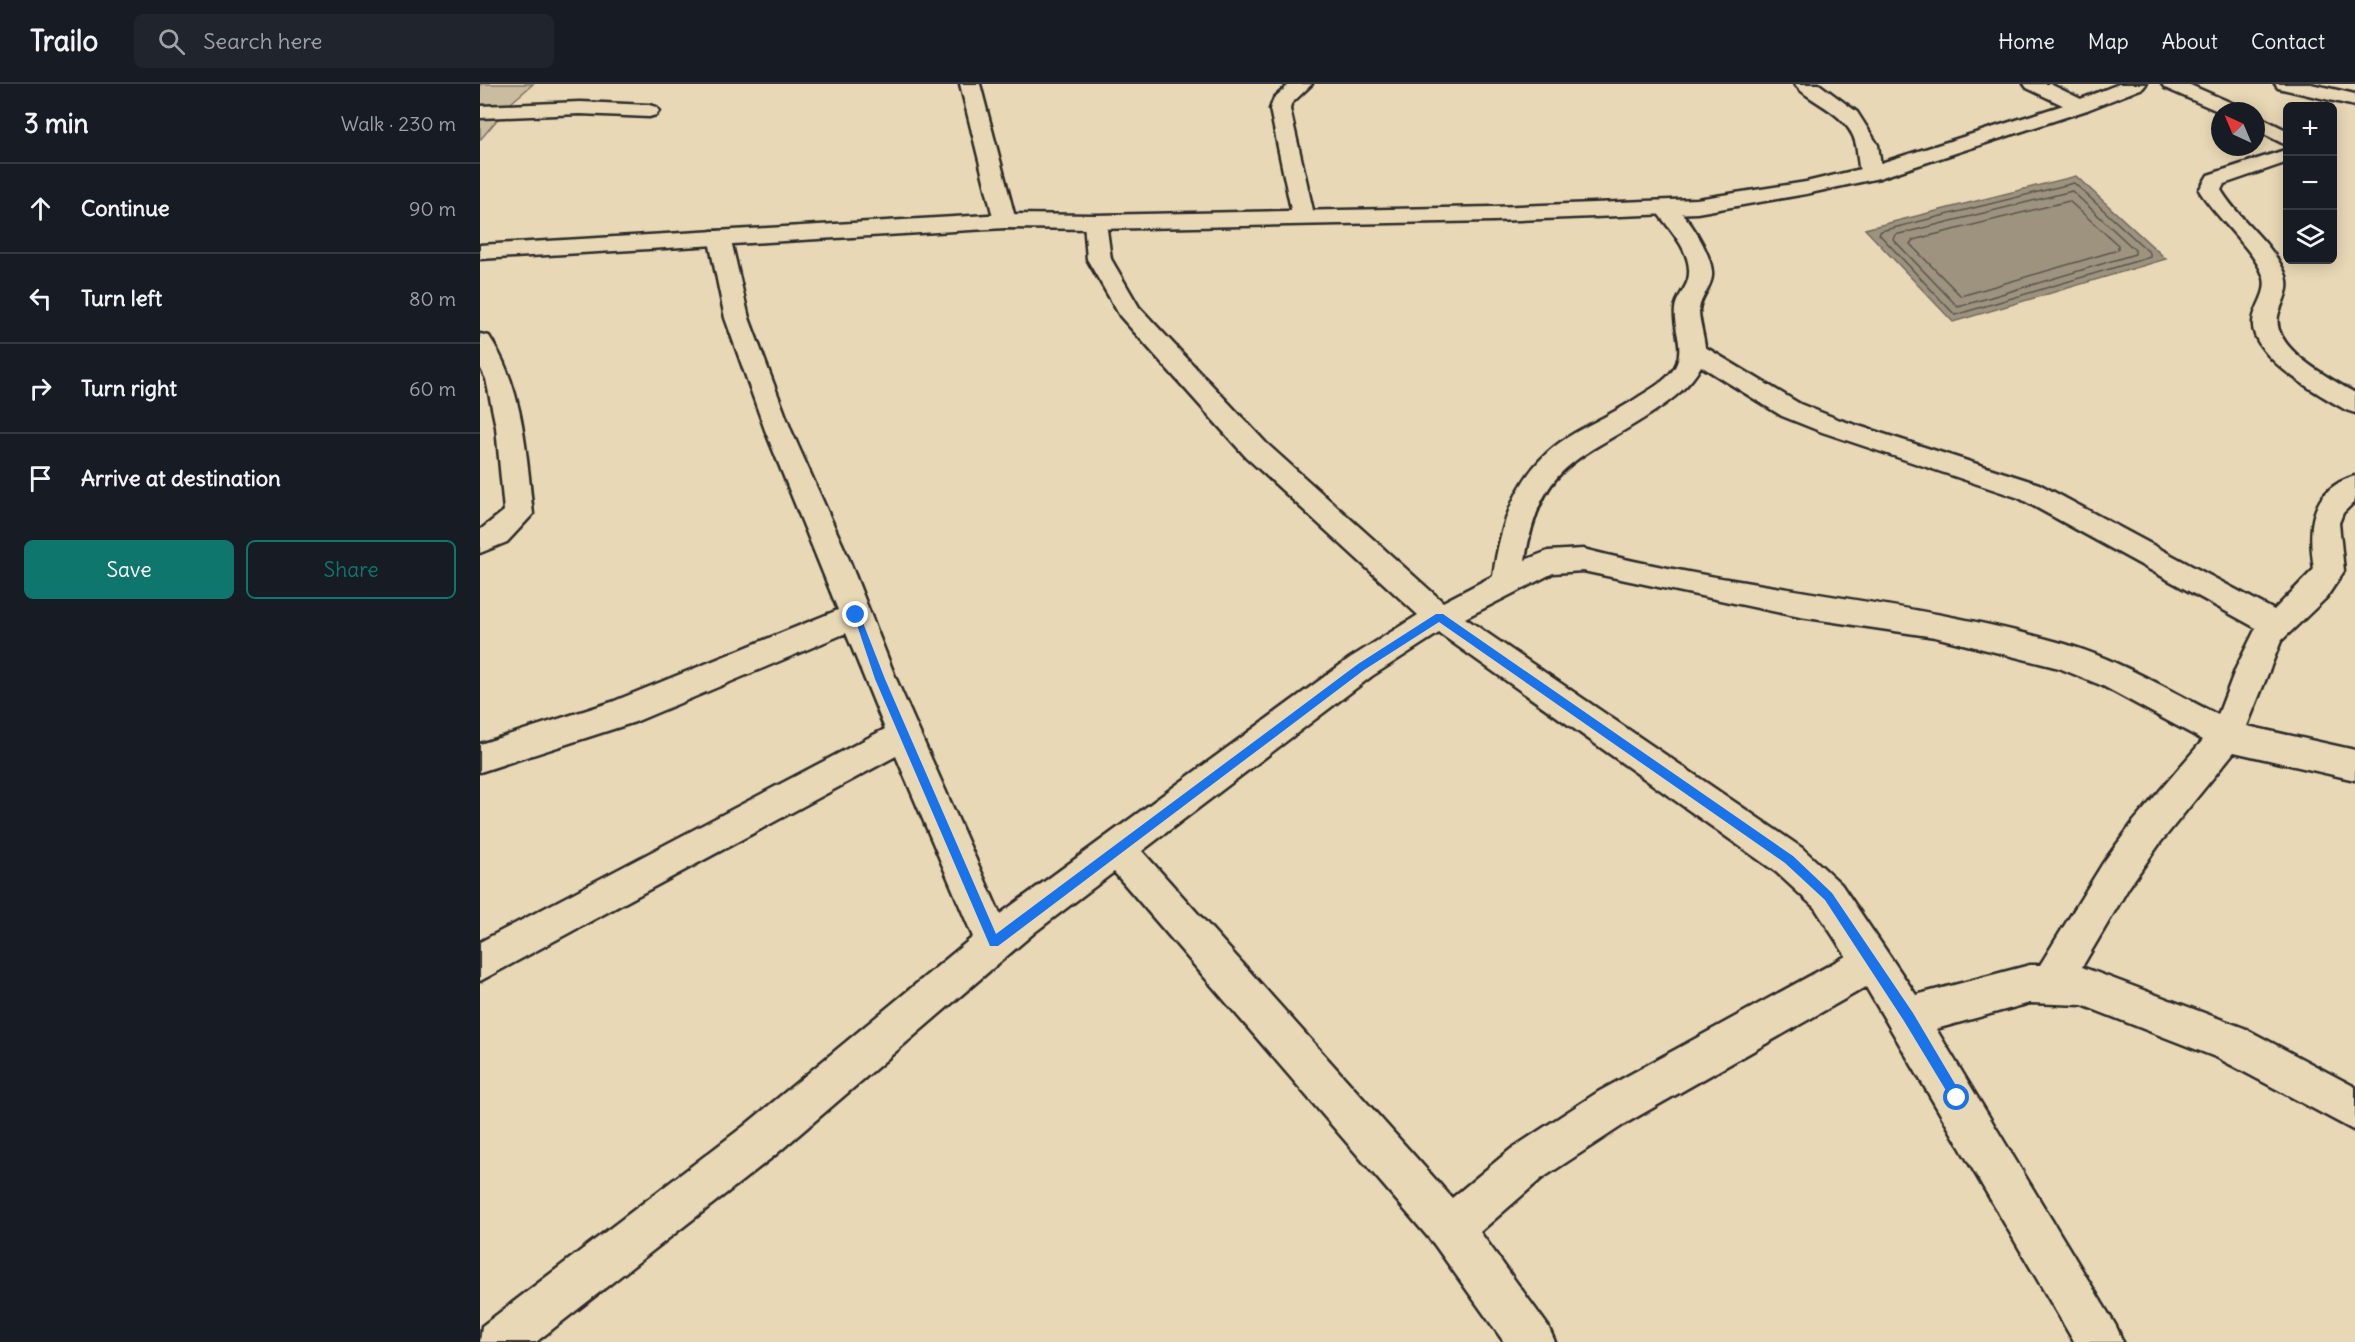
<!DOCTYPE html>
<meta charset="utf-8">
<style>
:root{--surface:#171b24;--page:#20242c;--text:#f1f3f6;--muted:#9ea1a6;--line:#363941;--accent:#0f766e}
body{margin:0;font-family:Delius,sans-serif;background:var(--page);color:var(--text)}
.controls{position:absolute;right:18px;top:18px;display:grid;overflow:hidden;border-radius:9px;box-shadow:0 3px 15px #0003}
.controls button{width:54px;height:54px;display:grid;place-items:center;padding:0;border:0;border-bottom:2px solid var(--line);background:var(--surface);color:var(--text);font:30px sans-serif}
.compass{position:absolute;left:1731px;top:18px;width:54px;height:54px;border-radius:50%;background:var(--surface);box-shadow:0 3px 15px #0003;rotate:316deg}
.stop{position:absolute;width:18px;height:18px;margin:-14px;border:4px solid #1a73e8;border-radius:50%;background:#fff}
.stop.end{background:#1a73e8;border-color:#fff;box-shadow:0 2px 6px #0008}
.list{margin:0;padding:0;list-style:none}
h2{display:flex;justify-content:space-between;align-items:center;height:78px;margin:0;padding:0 24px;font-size:26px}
h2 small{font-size:20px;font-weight:400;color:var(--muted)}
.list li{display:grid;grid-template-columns:39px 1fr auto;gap:18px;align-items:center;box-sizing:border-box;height:90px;padding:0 24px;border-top:2px solid var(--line)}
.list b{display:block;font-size:22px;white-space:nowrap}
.list em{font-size:20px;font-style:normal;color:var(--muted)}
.actions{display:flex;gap:12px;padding:18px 24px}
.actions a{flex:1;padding:14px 0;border:2px solid var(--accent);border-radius:9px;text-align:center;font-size:21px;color:var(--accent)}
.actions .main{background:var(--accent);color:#fff}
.icon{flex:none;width:33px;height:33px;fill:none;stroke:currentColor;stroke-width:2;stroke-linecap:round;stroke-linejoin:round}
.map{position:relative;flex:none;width:1875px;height:1258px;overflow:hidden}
header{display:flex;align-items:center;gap:36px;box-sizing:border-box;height:84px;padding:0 30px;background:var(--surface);border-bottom:2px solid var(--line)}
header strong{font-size:28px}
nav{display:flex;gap:33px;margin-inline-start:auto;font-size:21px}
.search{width:420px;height:54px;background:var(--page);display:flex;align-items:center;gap:15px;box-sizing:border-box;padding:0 21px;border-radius:9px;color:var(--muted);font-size:22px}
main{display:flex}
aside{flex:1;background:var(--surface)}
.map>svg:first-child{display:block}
.green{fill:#cabc9f;stroke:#7a7465;stroke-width:1.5}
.water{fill:#9e937f;stroke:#70695d;stroke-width:1.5}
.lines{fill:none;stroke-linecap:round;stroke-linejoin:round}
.shore{stroke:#59554d;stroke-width:1.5}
.minor-casing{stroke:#2b2b2b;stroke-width:5}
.major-casing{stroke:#2b2b2b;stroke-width:5}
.minor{fill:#e9d8b5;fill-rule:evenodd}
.major{fill:#e9d8b5;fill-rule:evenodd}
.route{fill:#1a73e8}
</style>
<header>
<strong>Trailo</strong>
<div class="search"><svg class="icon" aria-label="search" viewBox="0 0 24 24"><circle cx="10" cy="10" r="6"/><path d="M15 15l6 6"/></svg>Search here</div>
<nav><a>Home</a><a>Map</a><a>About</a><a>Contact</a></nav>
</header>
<main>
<aside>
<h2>3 min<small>Walk · 230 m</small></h2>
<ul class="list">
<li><svg class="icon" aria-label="ahead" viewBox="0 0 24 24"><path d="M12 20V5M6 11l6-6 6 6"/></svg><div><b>Continue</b></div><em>90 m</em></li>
<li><svg class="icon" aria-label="left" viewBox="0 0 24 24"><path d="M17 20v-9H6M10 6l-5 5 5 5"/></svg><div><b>Turn left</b></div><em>80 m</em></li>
<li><svg class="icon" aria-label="right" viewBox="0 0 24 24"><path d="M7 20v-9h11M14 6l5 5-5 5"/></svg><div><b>Turn right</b></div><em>60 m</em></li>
<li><svg class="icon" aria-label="arrive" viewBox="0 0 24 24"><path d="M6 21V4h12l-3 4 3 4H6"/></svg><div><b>Arrive at destination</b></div></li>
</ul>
<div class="actions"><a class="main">Save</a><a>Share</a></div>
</aside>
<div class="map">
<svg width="1875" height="1258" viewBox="0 0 1875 1258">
<rect width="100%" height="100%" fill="#e9d8b5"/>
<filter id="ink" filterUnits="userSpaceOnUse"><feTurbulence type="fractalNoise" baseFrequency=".0167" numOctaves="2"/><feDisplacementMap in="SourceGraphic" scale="12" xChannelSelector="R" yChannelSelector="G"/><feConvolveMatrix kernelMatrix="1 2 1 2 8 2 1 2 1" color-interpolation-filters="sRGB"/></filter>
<g filter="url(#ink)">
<path class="green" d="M0 0H53L32 18 0 56Z"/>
<path class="water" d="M1596 92 1686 175 1473 238 1385 145Z"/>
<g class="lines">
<path class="shore" d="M1594 99 1670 169V173L1475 231 1399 150 1401 147Z
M1592 107 1655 166V170L1478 223 1413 155 1415 151Z
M1589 117 1638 161V166L1481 212 1430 160 1433 156Z"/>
<g class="minor-casing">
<path id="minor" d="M480 0H500L536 137 533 142H517L514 137Z
M810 0H832L811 20 810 25 835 135 832 140H816L813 135 790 25 794 14Z
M1315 0H1339L1377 28 1398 61 1402 89 1399 94H1383C1375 81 1381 61 1369 45 1355 24 1325 15 1315 0Z
M1544 0H1570L1607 18 1610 22 1607 26H1593L1547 4Z
M1682 0H1708L1761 23 1764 27 1740 28 1685 4Z
M1795 0H1831L1875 10V22L1798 4Z
M100 18 169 21 176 23 179 27 176 31 169 33 100 30 0 34V22Z
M1776 31 1808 47V62L1776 46Z
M1808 65V78L1744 100 1741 106C1758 135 1788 155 1803 185 1812 202 1805 212 1799 228 1787 263 1850 294 1875 309V329L1866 326C1840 311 1770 273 1773 238 1774 223 1788 210 1784 194 1776 167 1735 133 1719 106L1728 91Z
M1185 117C1204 122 1234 172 1232 192 1231 204 1220 213 1219 226 1219 238 1224 251 1225 263L1320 320 1360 336 1559 400 1794 526 1834 485C1828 446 1828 406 1875 392V417L1863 429 1859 439 1864 487 1846 514 1801 557 1767 642 1875 666V696L1754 668 1680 759 1649 803 1602 883 1764 944 1875 1003V1047L1738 974 1602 921 1550 919 1456 945 1636 1242 1643 1258H1594L1386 903 1148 1038 1061 1095 1000 1148 1068 1242 1075 1258H1024L954 1160 634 788 555 848 294 1072 56 1258H0L2 1242 264 1042 493 853 416 672 0 897V858L405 645 366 549 155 638 0 688V660L132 618 358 526 285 346 245 234 228 152 231 147H247L250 152 269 234 311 346 368 473 416 595 520 830 870 574 938 531 766 373 640 232 607 175 604 138 607 133H623L626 138 631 175 659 223 786 359 963 518 1013 492C1021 437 1038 384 1088 353 1112 338 1137 328 1160 312 1173 304 1191 294 1197 279 1204 260 1193 244 1195 225 1196 214 1205 206 1208 196 1215 169 1188 144 1174 124L1177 119ZM1221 282 1302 332 1342 348 1539 414 1776 544 1756 584 1738 631C1689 606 1639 576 1585 560 1428 515 1262 506 1103 465L1068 467 1045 476C1061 375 1101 377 1175 327 1193 315 1210 302 1221 282ZM1103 487 1320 533 1455 553 1579 584 1623 602 1723 656 1654 737 1623 779 1560 881H1550L1436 911 1361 800 1322 764 985 534 1073 489ZM959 549 1296 788 1335 824 1366 872 1118 1008 1031 1065 972 1114 662 767 892 592Z
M0 250 9 252C44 305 46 369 53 430L27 458 0 469V446L24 427 16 343 6 295 0 283Z"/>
</g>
<g class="major-casing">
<path id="major" d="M1639 0H1666L1663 4 1607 26 1399 94 1326 110 1217 129 1013 137 615 145 525 144 0 175V161L525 130 615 131 1013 123 1217 115 1326 98 1385 84 1593 18Z"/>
</g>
<use href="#minor" class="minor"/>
<use href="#major" class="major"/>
</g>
</g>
<path class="route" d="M373 529 380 531 405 595 516 850 878 580 956 530H963L1313 772 1352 809 1433 929 1481 1010V1018H1473L1424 937 1345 816 1305 779 959 538 884 586 518 862H510L395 595Z"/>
</svg>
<div class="controls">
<button>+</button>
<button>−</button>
<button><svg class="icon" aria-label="layers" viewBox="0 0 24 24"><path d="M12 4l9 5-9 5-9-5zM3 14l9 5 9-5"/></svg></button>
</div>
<svg class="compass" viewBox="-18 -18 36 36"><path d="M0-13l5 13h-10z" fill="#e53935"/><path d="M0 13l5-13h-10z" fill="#9ea1a6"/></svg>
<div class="stop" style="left:1477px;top:1014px"></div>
<div class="stop end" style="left:376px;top:531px"></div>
</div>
</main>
